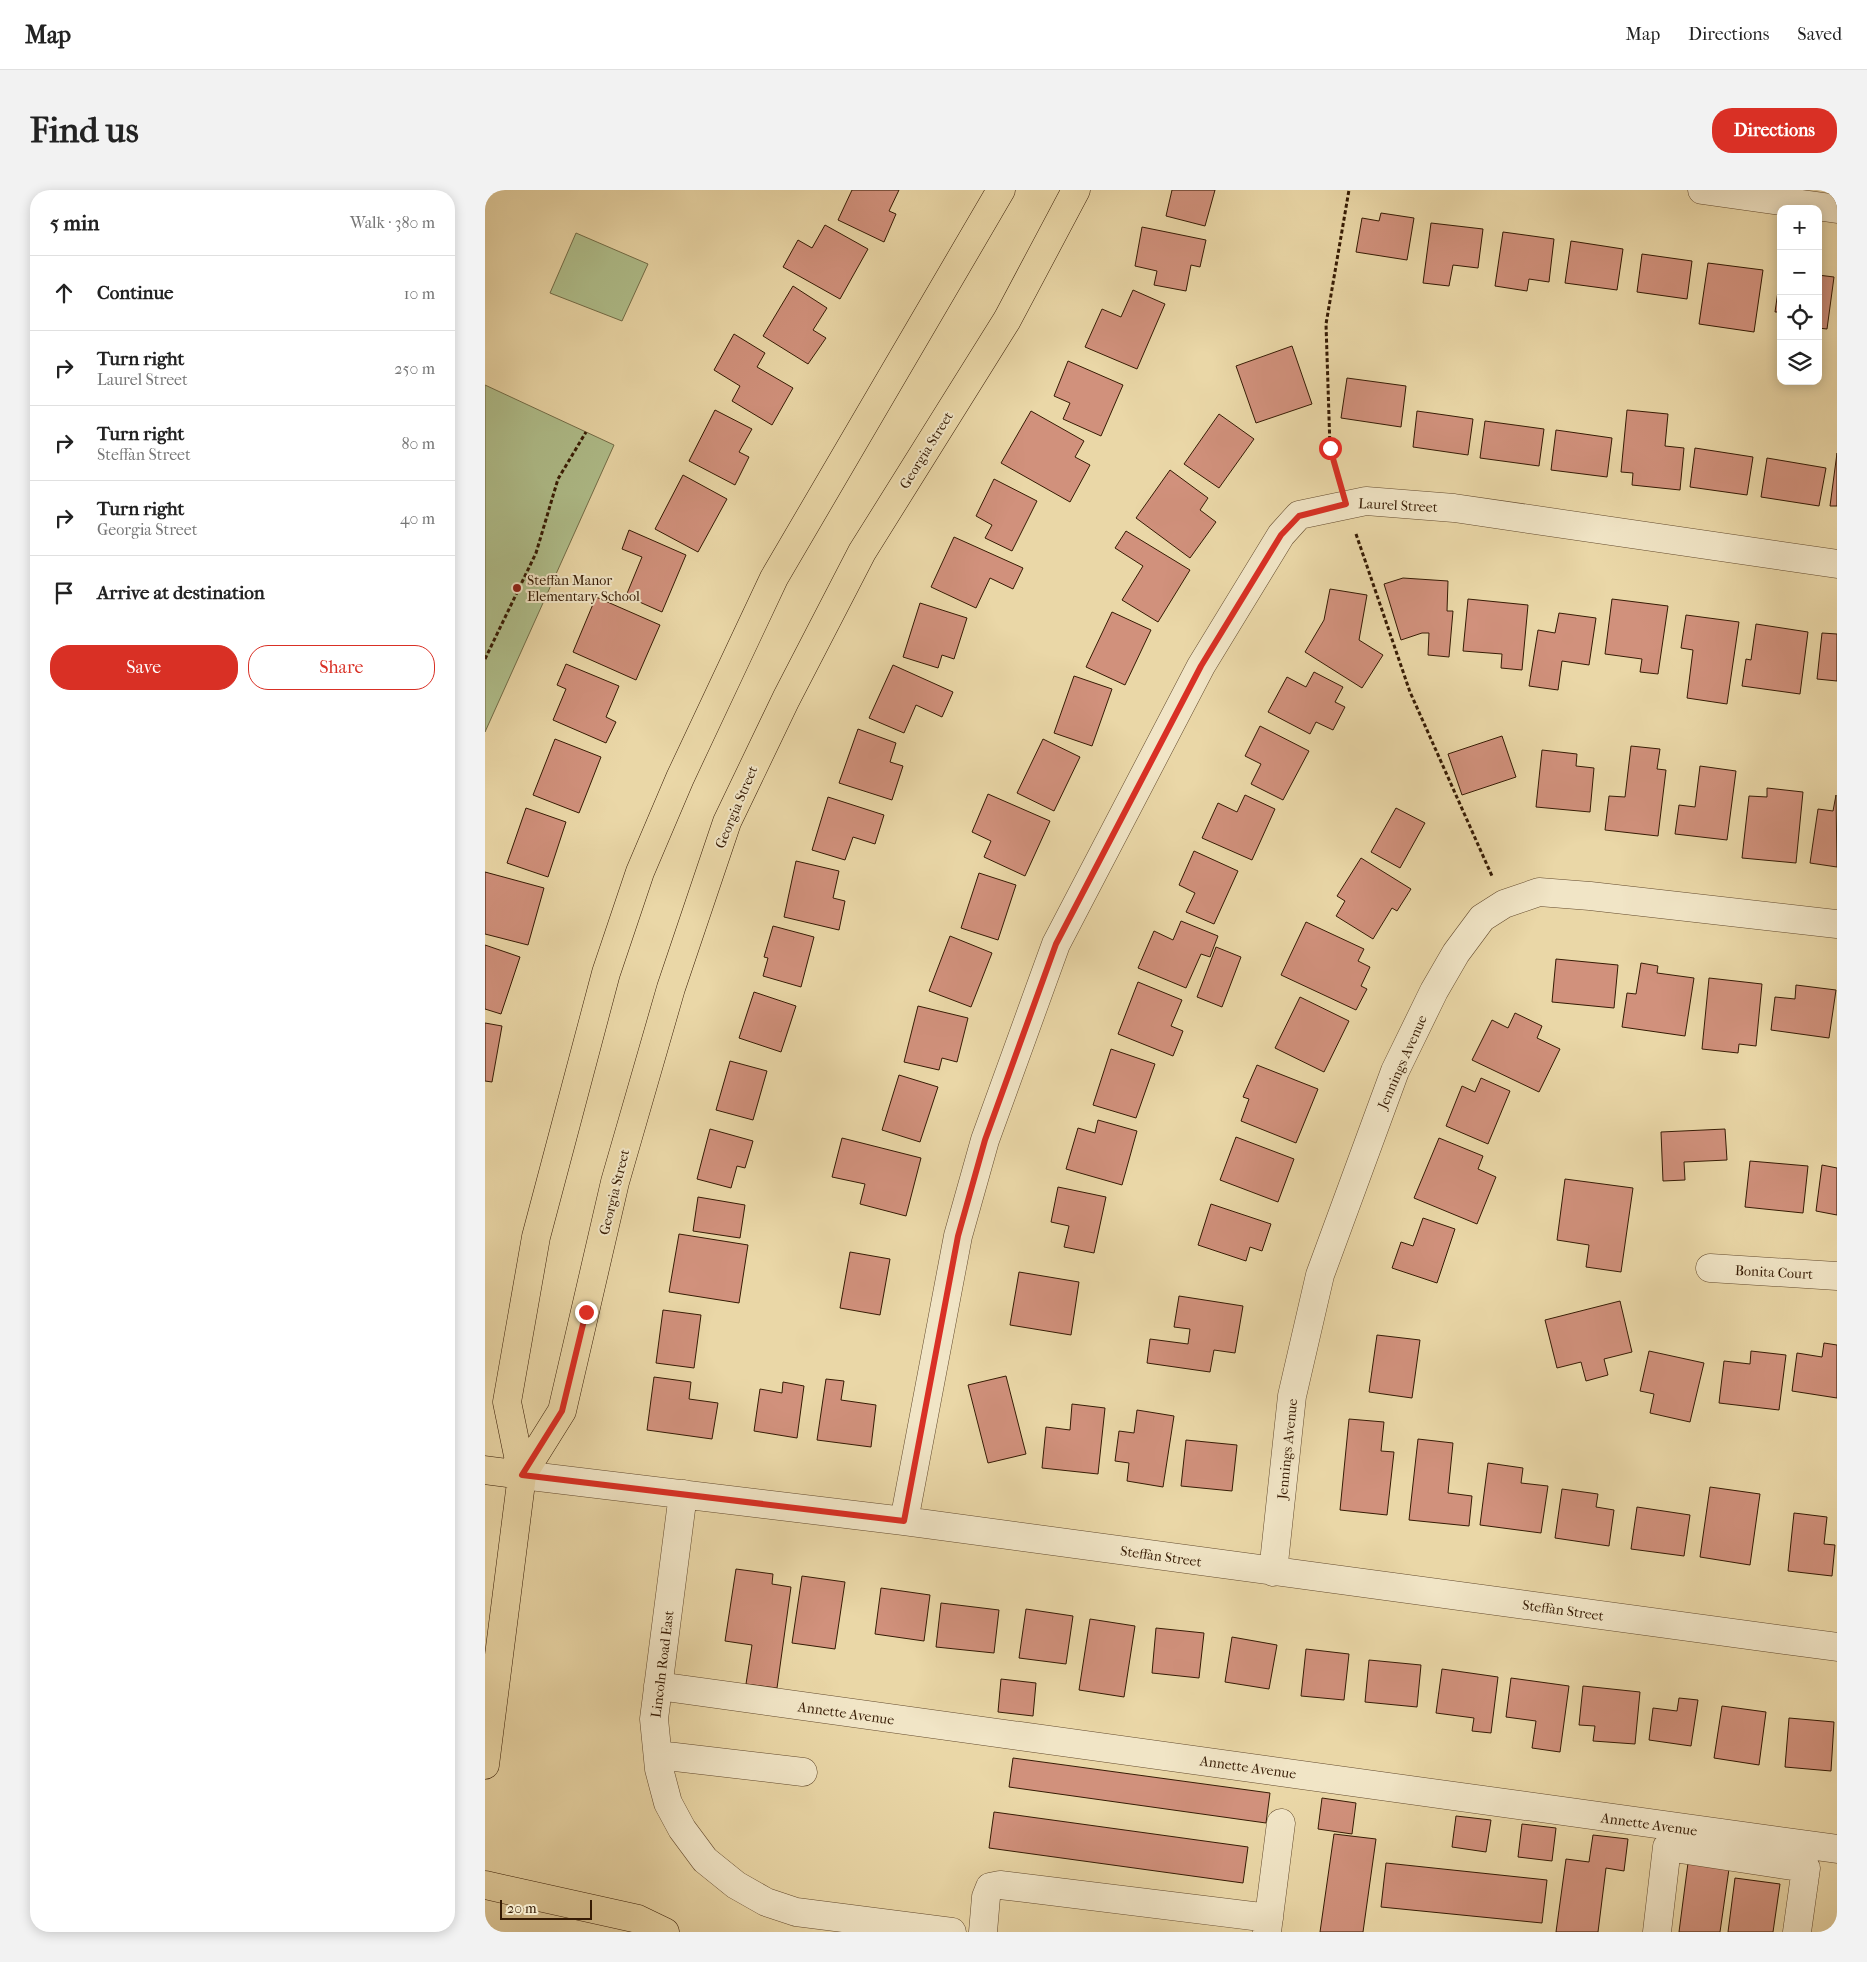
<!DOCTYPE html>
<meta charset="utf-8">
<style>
:root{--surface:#fff;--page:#f2f2f2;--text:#222;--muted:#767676;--line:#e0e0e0;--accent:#d93025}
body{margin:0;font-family:"IM FELL French Canon",serif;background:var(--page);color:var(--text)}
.controls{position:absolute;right:15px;top:15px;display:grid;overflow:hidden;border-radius:10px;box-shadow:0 2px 12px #0003}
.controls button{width:45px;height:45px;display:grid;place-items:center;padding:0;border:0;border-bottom:1px solid var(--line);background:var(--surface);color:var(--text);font:25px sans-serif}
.scale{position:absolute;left:15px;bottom:12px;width:92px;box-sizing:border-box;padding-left:5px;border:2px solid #361b04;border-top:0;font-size:14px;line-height:18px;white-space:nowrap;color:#361b04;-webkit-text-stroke:4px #f1e5c6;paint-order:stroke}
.stop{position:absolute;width:15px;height:15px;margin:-11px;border:4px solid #d93025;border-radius:50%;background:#fff}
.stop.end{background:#d93025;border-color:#fff;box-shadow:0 1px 5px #0008}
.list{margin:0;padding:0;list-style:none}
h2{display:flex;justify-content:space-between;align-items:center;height:65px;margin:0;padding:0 20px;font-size:21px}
h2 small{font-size:16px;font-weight:400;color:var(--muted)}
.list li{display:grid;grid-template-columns:32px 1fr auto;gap:15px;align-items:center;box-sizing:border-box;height:75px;padding:0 20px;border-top:1px solid var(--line)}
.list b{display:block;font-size:19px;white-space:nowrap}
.list p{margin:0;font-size:16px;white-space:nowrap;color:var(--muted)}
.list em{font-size:16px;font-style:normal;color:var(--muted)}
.actions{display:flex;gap:10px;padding:15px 20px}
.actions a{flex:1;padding:11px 0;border:1px solid var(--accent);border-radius:20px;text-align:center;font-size:18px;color:var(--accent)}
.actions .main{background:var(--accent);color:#fff}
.icon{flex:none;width:28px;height:28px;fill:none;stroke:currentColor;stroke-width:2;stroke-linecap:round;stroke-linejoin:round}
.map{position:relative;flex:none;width:1352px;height:1742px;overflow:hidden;border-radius:20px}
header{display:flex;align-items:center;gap:30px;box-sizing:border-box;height:70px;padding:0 25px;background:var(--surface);border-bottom:1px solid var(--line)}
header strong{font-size:24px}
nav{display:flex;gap:28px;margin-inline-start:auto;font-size:18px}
.intro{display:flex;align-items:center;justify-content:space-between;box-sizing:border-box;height:120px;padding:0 30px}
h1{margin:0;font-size:35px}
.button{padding:12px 22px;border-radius:20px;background:var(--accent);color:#fff;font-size:18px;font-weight:700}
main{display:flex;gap:30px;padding:0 30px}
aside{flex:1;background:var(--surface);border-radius:20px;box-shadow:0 2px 12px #0003}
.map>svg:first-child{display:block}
.green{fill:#b0bf8c;stroke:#736d48}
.building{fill:#d1917c;stroke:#361b04}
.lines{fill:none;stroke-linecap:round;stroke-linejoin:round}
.minor-casing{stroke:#634a2d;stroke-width:29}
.major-casing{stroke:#361b04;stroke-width:29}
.highway-casing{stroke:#361b04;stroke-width:29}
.path{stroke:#361b04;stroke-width:3;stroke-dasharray:4 2.5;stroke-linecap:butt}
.minor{stroke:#f1e5c6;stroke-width:28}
.major{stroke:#ead7a7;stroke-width:28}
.highway{stroke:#ead7a7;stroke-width:28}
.route{stroke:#d93025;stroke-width:6}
.poi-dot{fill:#8f2418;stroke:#f1e5c6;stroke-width:2}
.labels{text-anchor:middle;stroke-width:4;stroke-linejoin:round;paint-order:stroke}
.street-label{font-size:14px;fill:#361b04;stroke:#f1e5c6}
.poi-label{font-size:14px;fill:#361b04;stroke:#f1e5c6;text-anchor:start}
</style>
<header>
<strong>Map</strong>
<nav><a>Map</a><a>Directions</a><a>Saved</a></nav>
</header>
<div class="intro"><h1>Find us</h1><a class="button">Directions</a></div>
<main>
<aside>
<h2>5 min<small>Walk · 380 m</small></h2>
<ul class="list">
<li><svg class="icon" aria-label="ahead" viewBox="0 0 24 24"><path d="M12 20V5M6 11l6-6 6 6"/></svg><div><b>Continue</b></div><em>10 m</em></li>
<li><svg class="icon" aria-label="right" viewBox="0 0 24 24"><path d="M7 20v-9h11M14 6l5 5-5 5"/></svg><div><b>Turn right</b><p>Laurel Street</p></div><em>250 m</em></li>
<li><svg class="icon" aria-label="right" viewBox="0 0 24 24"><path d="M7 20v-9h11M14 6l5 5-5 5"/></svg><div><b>Turn right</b><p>Steffan Street</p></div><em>80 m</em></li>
<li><svg class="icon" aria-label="right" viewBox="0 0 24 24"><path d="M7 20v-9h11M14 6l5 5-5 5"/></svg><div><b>Turn right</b><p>Georgia Street</p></div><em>40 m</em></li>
<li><svg class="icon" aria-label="arrive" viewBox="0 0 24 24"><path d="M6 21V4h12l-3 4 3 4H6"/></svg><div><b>Arrive at destination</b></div></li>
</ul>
<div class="actions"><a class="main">Save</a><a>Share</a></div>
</aside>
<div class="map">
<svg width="1352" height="1742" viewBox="0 0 1352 1742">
<rect width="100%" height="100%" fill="#ead7a7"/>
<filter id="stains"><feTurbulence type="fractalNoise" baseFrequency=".004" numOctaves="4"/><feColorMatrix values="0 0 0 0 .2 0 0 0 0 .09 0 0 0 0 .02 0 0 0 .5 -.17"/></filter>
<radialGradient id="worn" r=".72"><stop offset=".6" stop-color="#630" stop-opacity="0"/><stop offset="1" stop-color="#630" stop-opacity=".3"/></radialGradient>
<path class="green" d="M91 43 163 74 137 131 65 103Z
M0 195 129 255 0 542Z"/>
<path class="building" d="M367 0H414L404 21 411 24 399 52 353 30Z
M687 0H730L720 36 681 26Z
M896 23 929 28 922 70 871 62 877 28 894 31Z
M946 33 998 39 993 78 968 75 964 96 938 93Z
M340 35 383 59 355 109 298 77 313 50 327 58Z
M657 37 721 50 715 77 706 75 701 101 669 95 672 81 650 76Z
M1018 42 1069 49 1064 92 1044 89 1042 101 1010 96Z
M1086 51 1138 59 1132 100 1080 93Z
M1157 64 1207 71 1202 109 1152 102Z
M1223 73 1278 80 1269 142 1214 134Z
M1333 85 1349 87 1342 139 1333 138Z
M1295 87H1296V122H1290Z
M308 96 342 118 328 140 341 148 323 174 278 146Z
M648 100 680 114 652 179 600 157 617 119 636 127Z
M249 144 280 163 272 177 308 198 287 235 247 211 255 196 229 180Z
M807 156 827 214 771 233 751 176Z
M583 171 638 195 616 246 578 229 585 213 569 206Z
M862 188 921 196 916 237 856 228Z
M230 220 267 239 254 262 264 267 250 295 204 271Z
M1142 220 1183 224 1180 256 1199 258 1195 300 1147 295 1148 283 1136 282Z
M546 221 599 251 590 267 605 275 585 312 516 273Z
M932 221 988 229 983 265 928 257Z
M734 224 769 249 734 298 699 274Z
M1000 231 1059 239 1054 276 995 268Z
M1071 240 1127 248 1122 287 1066 280Z
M1210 258 1268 267 1262 305 1205 297Z
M1352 263V316H1345Z
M1282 268 1341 278 1334 316 1276 307Z
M685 280 723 308 715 320 731 332 705 368 651 328Z
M198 285 242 309 213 362 170 339Z
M509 289 552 311 527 361 500 348 507 335 491 326Z
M144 340 201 365 177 422 141 406 157 367 137 359Z
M641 341 705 380 673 432 637 410 658 376 630 358Z
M469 347 538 378 528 399 505 388 491 418 446 397Z
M918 388 963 391 962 421H968L964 467 943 465 944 443H937L916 450 899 394Z
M845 399 882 405 874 450 898 465 877 498 820 462 839 430Z
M111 407 175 435 151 490 88 462Z
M983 409 1043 415 1037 480 1016 478 1017 464 978 461Z
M1127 409 1183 416 1173 484 1155 482 1157 469 1120 464Z
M435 413 482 428 469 469 457 465 453 478 418 467Z
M627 422 666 440 640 495 601 477Z
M1074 423 1111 428 1104 475 1077 471 1073 500 1044 496 1053 440 1070 443Z
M1201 425 1254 432 1242 514 1202 508 1208 460 1196 458Z
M1271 434 1323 442 1315 504 1257 496 1261 469 1266 470Z
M1337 443 1352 444V491L1332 489Z
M81 474 134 496 121 527 131 532 121 553 68 530 81 499 72 495Z
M408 475 468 502 457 527 431 515 419 543 384 528Z
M829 482 858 497 850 512 860 517 848 540 831 532 825 544 783 522 802 487 821 497Z
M589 486 627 499 607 556 569 543Z
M775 536 824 561 798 610 766 594 776 574 760 566Z
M373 539 411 553 405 572 418 576 407 610 354 593Z
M1017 546 1031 587 977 605 963 564Z
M70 549 116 567 94 623 48 605Z
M558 549 595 567 569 621 532 603Z
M1146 556 1175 559 1172 579 1181 580 1173 646 1120 640 1124 606 1140 607Z
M1057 560 1092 564 1091 576 1109 578 1105 622 1051 617Z
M1215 576 1251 581 1242 650 1190 644 1194 615 1210 617Z
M1282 598 1318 602 1311 673 1257 668 1264 606 1282 607Z
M503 604 565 631 540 686 499 667 506 651 487 642Z
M760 605 790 619 767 670 717 648 733 613 752 622Z
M1351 605 1352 677 1325 673 1333 619 1348 621Z
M343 607 399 625 390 654 368 647 360 670 327 660Z
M41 618 81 632 63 687 22 673Z
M911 618 940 633 915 678 886 662Z
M709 661 753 681 729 734 701 722 710 703 694 695Z
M876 668 926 699 912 721 907 718 888 749 851 726 860 711 852 706Z
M311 671 354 681 348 708 360 711 354 740 299 727Z
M0 682 59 698 43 755 0 744Z
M494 683 531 695 513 750 476 738Z
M696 731 733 746 725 767 716 764 701 798 653 778 669 741 688 750Z
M821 732 879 759 873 771 885 777 876 796 882 799 871 820 796 785Z
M288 736 329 747 316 797 278 786 283 768 279 767Z
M465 746 507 763 486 817 444 801Z
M0 755 35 767 16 824 0 819Z
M731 757 756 767 737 817 712 807Z
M1071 769 1133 775 1129 818 1067 812Z
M1156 773 1173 776 1172 783 1209 788 1200 846 1137 837 1142 803 1151 804Z
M1224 788 1277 794 1271 856 1254 854 1253 863 1217 859Z
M653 792 697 810 686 836 698 841 688 866 633 844Z
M1311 795 1351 800 1344 848 1286 840 1290 807 1310 809Z
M269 802 311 816 296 862 254 848Z
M815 807 864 831 839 882 790 858Z
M433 816 483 828 472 872 457 868 454 880 419 872Z
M1030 823 1057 836 1052 848 1075 859 1054 902 987 870 1007 830 1023 838Z
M0 833 17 836 7 892 0 891Z
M626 859 670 874 651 928 608 915Z
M245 871 282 881 268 930 231 920Z
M772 875 833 899 811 953 756 931 764 909 758 907Z
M414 885 453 897 435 952 397 940Z
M996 888 1025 901 1003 954 961 936 977 896 990 902Z
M613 930 652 941 637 995 581 979 593 938 610 943Z
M225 939 268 951 260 978 252 976 246 998 212 989Z
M1240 939 1242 970 1199 972 1200 990 1178 991 1176 942Z
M751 947 809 969 793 1012 735 990Z
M357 948 436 968 421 1026 375 1014 380 994 347 987Z
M954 948 998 966 993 979 1011 987 992 1034 929 1008Z
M1265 971 1323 976 1318 1023 1260 1017Z
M1337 975 1352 978V1025L1331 1021Z
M1080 989 1148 998 1136 1082 1101 1077 1104 1055 1072 1050Z
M573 997 621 1007 609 1063 579 1057 584 1036 566 1032Z
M213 1007 260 1015 255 1048 208 1041Z
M726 1014 786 1034 777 1061 765 1057 761 1071 713 1055Z
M938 1028 970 1039 952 1093 907 1078 916 1052 928 1056Z
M194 1044 263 1055 254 1113 184 1102Z
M365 1062 405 1069 395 1125 355 1118Z
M534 1082 594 1092 586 1145 525 1135Z
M694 1106 758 1116 750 1163 729 1160 725 1182 662 1173 665 1149 703 1154 705 1139 689 1137Z
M1135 1111 1147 1162 1119 1169 1123 1185 1101 1191 1096 1172 1072 1178 1060 1130Z
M178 1120 216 1125 209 1178 171 1173Z
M892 1145 935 1150 927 1208 884 1202Z
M1339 1153 1352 1155V1208L1307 1201 1312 1163 1337 1167Z
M1164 1161 1219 1173 1205 1232 1165 1223 1169 1204 1155 1201Z
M1266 1161 1301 1165 1294 1220 1234 1213 1239 1171 1265 1174Z
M521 1186 541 1264 503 1273 483 1195Z
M169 1187 206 1192 204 1209 233 1213 227 1249 162 1240Z
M341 1189 359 1191 356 1210 391 1215 386 1257 332 1250Z
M298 1192 319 1196 312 1248 269 1241 275 1199 297 1203Z
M587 1214 620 1218 613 1284 557 1278 561 1237 585 1240Z
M652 1220 689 1226 678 1297 642 1291 644 1273 630 1271 634 1241 649 1243Z
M864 1229 899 1232 896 1261 909 1262 902 1325 855 1320Z
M933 1249 968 1253 963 1303 987 1306 984 1336 924 1330Z
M701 1250 752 1255 747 1301 696 1296Z
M1003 1273 1038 1278 1036 1293 1063 1296 1056 1343 995 1335Z
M1225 1297 1275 1304 1265 1375 1215 1367Z
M1077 1299 1113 1304 1111 1317 1129 1320 1124 1356 1070 1348Z
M1152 1317 1205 1325 1199 1366 1146 1359Z
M1309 1323 1342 1327 1339 1354 1350 1355 1347 1386 1303 1381Z
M251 1379 288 1384 287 1394 306 1397 292 1498 261 1494 267 1455 240 1451Z
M317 1386 360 1392 350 1459 307 1453Z
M396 1398 445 1405 439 1451 390 1444Z
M456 1413 514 1420 509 1463 451 1457Z
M541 1419 588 1426 581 1474 534 1468Z
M605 1429 650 1436 639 1507 594 1500Z
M671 1438 719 1443 714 1488 667 1483Z
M747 1447 792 1455 784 1499 740 1492Z
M821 1459 864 1464 859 1510 816 1506Z
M884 1470 936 1475 932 1517 880 1512Z
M957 1479 1013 1487 1006 1543 987 1541 989 1528 951 1523Z
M1026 1488 1084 1496 1075 1562 1047 1558 1051 1531 1021 1527Z
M516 1489 551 1493 548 1526 513 1522Z
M1098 1496 1155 1502 1150 1554 1108 1551 1110 1536 1094 1535Z
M1194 1508 1213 1510 1206 1556 1164 1550 1168 1518 1192 1521Z
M1237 1516 1281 1522 1274 1575 1229 1568Z
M1304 1528 1349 1532 1346 1581 1300 1577Z
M528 1568 785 1603 781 1633 524 1597Z
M837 1608 871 1613 867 1644 833 1639Z
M509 1622 763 1657 758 1693 504 1658Z
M971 1626 1006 1630 1001 1662 967 1657Z
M1037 1634 1071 1638 1067 1671 1033 1667Z
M849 1644 891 1649 878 1742H835Z
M1108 1645 1143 1649 1139 1681 1121 1678 1113 1742H1071L1081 1669 1104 1672Z
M901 1673 1062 1690 1057 1733 896 1717Z
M1203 1673 1244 1679 1235 1742H1194Z
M1250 1688 1295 1694 1288 1742H1243Z"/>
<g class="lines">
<g class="minor-casing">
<path id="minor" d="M1217 0 1352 19
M1225 1078 1352 1086
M37 1285 419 1331 1352 1457
M198 1304 169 1529 174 1579 183 1613 197 1639 220 1670 251 1695 281 1712 311 1722 467 1742
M419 1331 473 1046 500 950 571 754 716 476 796 345 814 325 881 311 969 318 1352 374
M788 1382 807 1206 835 1085 910 881 949 801 971 763 997 728 1019 714 1054 702 1105 706 1352 734
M173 1496 1352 1659
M173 1565 318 1582
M498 1742 501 1707 505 1697 515 1695 784 1728
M782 1742 796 1633
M1172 1742 1182 1657 1321 1678 1312 1742"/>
</g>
<g class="major-casing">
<path id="major" d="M0 1280 37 1285
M37 1285 77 1221 130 992 186 798 242 632 301 509 377 362 522 130 591 0
M0 1575 37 1285 22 1212 51 1047 121 783 155 682 195 588 289 388 516 0"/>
</g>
<g class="highway-casing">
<path id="highway" d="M0 1695 153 1729 180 1742"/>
</g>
<path class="path" d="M853 288 845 258 841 134 864 0
M871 344 925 502 1007 686
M0 469 51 363 73 289 101 242"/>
<use href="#minor" class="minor"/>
<use href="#major" class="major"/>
<use href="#highway" class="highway"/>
</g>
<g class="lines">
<path class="route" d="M101 1122 77 1221 37 1285 419 1331 473 1046 500 950 571 754 716 476 796 345 814 326 861 314 845 258"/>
</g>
<circle class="poi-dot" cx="32" cy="398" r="5"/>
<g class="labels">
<g class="street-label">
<text transform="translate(441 260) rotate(-58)" y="5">Georgia Street</text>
<text transform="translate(913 315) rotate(3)" y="5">Laurel Street</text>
<text transform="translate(251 617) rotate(-67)" y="5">Georgia Street</text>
<text transform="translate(917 872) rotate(-66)" y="5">Jennings Avenue</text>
<text transform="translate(129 1002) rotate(-76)" y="5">Georgia Street</text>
<text transform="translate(1289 1082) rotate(3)" y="5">Bonita Court</text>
<text transform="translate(802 1259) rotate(-84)" y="5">Jennings Avenue</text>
<text transform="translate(676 1366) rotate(8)" y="5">Steffan Street</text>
<text transform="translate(1078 1420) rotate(8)" y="5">Steffan Street</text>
<text transform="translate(177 1474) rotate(-83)" y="5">Lincoln Road East</text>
<text transform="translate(361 1523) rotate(8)" y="5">Annette Avenue</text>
<text transform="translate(763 1577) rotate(8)" y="5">Annette Avenue</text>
<text transform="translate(1164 1634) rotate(8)" y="5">Annette Avenue</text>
</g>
<g class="poi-label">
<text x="42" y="395">Steffan Manor<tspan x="42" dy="16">Elementary School</tspan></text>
</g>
</g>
<rect width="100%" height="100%" filter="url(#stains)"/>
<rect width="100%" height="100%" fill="url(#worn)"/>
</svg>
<div class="controls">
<button>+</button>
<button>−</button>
<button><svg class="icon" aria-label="locate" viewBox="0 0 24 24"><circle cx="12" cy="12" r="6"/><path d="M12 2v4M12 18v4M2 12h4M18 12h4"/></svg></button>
<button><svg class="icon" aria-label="layers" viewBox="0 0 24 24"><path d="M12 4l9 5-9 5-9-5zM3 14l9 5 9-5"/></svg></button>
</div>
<div class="scale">20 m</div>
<div class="stop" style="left:845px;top:258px"></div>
<div class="stop end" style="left:101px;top:1122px"></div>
</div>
</main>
